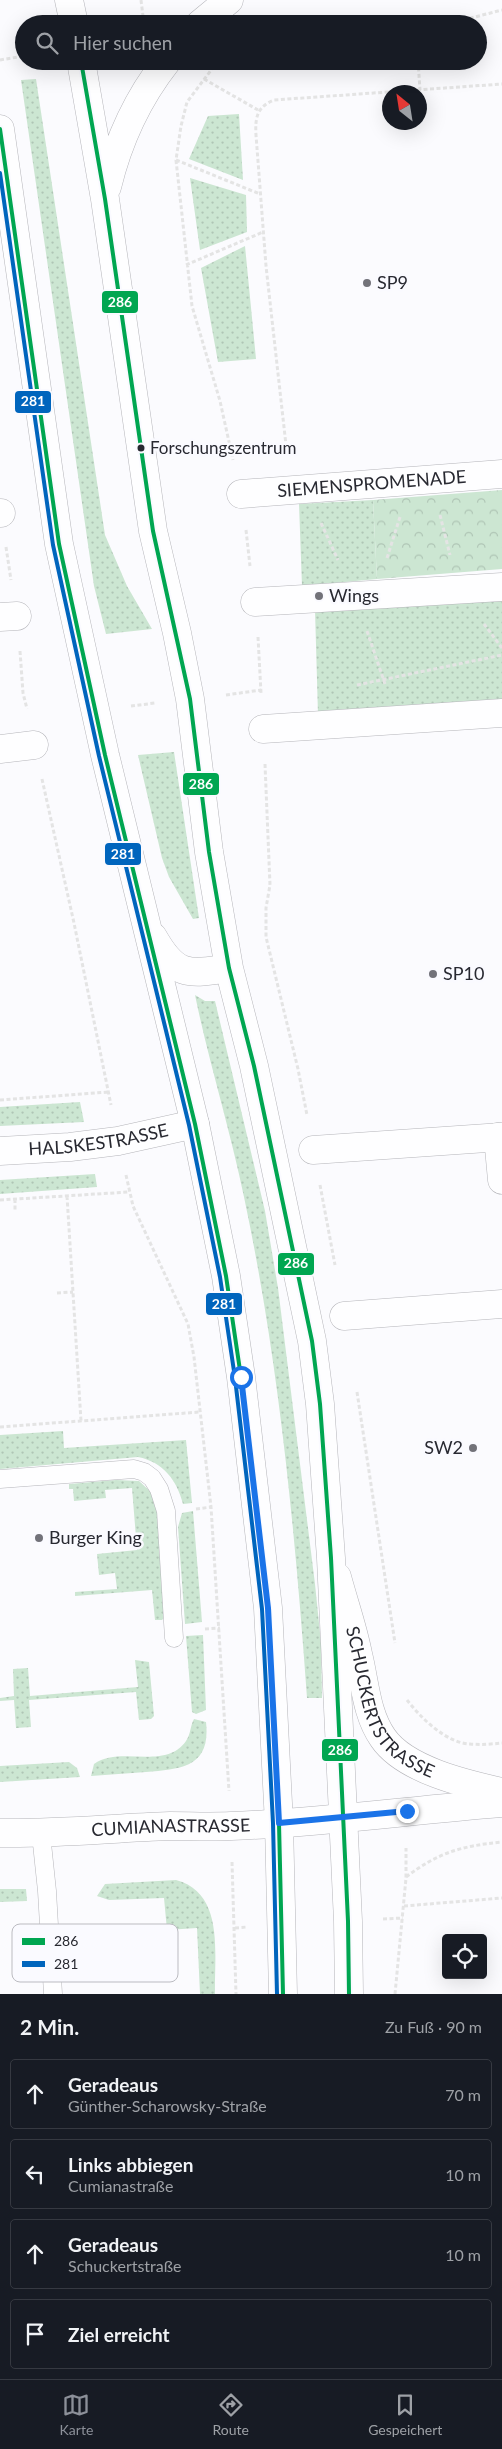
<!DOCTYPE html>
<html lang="de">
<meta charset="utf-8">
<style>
:root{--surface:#171b24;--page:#20242c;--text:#f1f3f6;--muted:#9ea1a6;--line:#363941;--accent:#8c9099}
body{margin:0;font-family:Lato,sans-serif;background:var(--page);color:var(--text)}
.controls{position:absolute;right:15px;bottom:15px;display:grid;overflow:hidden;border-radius:5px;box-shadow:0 5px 20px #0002}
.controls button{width:45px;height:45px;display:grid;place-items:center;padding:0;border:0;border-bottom:1px solid var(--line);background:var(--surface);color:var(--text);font:25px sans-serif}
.compass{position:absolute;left:382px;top:85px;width:45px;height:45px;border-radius:50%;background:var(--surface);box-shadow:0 5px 20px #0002;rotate:330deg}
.stop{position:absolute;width:15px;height:15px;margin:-11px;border:4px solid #1a73e8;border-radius:50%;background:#fff}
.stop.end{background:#1a73e8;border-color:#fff;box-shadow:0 1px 5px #0008}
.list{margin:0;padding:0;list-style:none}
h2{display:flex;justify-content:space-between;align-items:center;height:65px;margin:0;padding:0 20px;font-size:21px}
h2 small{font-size:16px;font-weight:400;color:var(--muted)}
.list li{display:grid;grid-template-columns:32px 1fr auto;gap:15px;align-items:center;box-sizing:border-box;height:70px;margin:0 10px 10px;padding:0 10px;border:1px solid var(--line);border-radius:5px}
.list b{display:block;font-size:19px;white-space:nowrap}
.list p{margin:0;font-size:16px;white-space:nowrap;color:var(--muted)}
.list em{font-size:16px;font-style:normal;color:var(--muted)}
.icon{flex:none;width:28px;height:28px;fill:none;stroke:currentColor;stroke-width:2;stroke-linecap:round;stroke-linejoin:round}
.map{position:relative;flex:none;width:502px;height:1994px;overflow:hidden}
.search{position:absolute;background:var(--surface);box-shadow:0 5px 20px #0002;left:15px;right:15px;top:15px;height:55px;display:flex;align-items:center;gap:12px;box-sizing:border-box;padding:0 18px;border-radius:28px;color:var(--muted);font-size:19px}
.sheet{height:385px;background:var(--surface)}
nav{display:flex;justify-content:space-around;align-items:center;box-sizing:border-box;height:70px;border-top:1px solid var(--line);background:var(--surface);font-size:14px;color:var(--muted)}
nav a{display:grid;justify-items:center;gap:2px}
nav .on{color:var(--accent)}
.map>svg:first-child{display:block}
.grass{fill:url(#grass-dots)}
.forest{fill:url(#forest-crowns)}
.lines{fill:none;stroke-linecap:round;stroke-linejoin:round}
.lane-casing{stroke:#b5b5ba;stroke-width:19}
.street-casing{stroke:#b5b5ba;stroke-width:29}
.secondary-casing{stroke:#b5b5ba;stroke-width:29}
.path{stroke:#e4e4e4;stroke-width:3;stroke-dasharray:4 2.5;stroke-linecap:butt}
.lane{stroke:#fefeff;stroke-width:18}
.street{stroke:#fefeff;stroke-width:28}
.secondary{stroke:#fefeff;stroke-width:28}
.bus-1-casing{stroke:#fafaff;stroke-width:8}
.bus-2-casing{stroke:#fafaff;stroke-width:8}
.bus-1{stroke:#00a651;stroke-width:4}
.bus-2{stroke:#0065bd;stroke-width:4}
.route{stroke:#1a73e8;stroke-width:6}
.poi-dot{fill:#727279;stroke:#fafaff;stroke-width:2}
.bus-dot{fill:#282931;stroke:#fafaff;stroke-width:2}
.labels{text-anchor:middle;stroke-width:5;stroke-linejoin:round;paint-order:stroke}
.bus-label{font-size:17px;fill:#282931;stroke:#fafaff;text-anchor:start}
.poi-label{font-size:18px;fill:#282931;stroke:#fafaff;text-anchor:start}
.street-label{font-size:18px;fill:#282931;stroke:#fafaff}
.key{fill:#fafaff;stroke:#bbbbc1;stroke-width:1}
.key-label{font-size:14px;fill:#282931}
.line-badge{stroke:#fafaff;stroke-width:2}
.badge-label{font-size:14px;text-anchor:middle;font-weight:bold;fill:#fff}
</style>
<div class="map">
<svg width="502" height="1994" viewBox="0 0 502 1994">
<defs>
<pattern id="grass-dots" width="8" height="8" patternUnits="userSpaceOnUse" patternTransform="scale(1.25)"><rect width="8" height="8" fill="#cce6d2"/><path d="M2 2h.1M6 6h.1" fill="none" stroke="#afc5b5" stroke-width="1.8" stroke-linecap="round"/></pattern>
<pattern id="forest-crowns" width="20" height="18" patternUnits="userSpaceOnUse" patternTransform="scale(1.25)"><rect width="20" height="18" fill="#cce6d2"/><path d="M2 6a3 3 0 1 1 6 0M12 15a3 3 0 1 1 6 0" fill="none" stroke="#afc5b5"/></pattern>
</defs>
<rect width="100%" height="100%" fill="#fbfbfe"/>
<path class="grass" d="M36 79 105 535 127 586 152 629 106 634 94 586 21 80Z
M239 114 243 180 189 159 208 116Z
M190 178 246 195 247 232 200 250Z
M245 246 256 359 218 362 201 268Z
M373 500 377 579 302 586 299 504Z
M502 600V701L318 715 315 610Z
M174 752 199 918 193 919 169 877 162 858 138 755Z
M195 995 205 1001H215L265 1211 278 1288 315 1584 321 1643 322 1698H307C295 1531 279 1362 244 1197 230 1129 209 1063 195 995Z
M80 1102 84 1122 0 1126V1107Z
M95 1174 97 1187 0 1194V1180Z
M63 1431 64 1448 186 1440 192 1503 183 1504C177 1480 163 1462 138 1457L0 1469V1435Z
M116 1480 139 1481 152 1493 157 1509 164 1618 162 1620H155L152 1590 75 1596V1592L117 1589 115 1573 99 1575 97 1554 137 1550 132 1488 105 1490 106 1498 74 1501 73 1489H69V1484Z
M193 1511 202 1622 185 1624 178 1527 182 1513Z
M203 1635 206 1710 196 1714 192 1712 186 1636Z
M135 1660 149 1662 154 1716 151 1719 139 1720 136 1692 29 1700 31 1727 16 1728 14 1700 0 1701V1698L14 1696 13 1669 28 1668 30 1696 138 1687Z
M194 1719 206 1722C211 1767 182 1769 146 1772 128 1773 109 1775 91 1776L94 1764C120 1745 165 1771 186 1741 191 1734 190 1726 194 1719Z
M69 1762 77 1768 80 1777 0 1782V1766Z
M176 1880C225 1893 214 1954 215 1994H200L197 1928 167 1930 164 1898 109 1900 97 1896 105 1884Z
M0 1889H26L27 1901 0 1902Z"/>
<path class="forest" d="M502 490V569L377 579 373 500Z"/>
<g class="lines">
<g class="lane-casing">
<path id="lane" d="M0 1479 134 1469 144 1472 152 1478 159 1489 166 1511 174 1638
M41 1834 47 1891 53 1994"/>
</g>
<g class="street-casing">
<g id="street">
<path id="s1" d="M241 494 502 474"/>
<path d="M0 513H1"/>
<path d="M255 602 502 587"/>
<path d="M0 617 17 616"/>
<path d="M263 729 502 713"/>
<path d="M0 749 34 745"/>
<path d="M498 1137 502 1180"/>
<path d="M313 1150 502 1137"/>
<path id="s2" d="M0 1151 70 1147 118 1141 195 1124"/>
<path d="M344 1316 502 1304"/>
<path id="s3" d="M337 1577C344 1603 353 1628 358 1654 365 1682 366 1714 383 1738 405 1770 466 1784 502 1792"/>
<path id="s4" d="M0 1833C57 1834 113 1828 170 1826 190 1826 210 1827 231 1826 321 1823 412 1810 502 1803"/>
</g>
</g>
<g class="secondary-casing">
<path id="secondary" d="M69 0 74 24
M200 24 229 0
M81 61 105 199 153 531 177 633 190 699 209 852 229 968 254 1066 312 1341 320 1404 331 1558 348 1921 349 1994
M0 129 59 544 105 755 195 1124 226 1276 241 1377 268 1608 279 1823 283 1994
M107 187C118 141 137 99 167 61
M153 937C175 976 187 975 229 968"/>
</g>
<path class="path" d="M141 0 144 24
M405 24 471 18 502 10
M0 60 24 56
M218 61 187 102 181 126 176 160 192 306 220 401 233 460
M418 61 420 90
M204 79 258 110
M176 160 260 194
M186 265 263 232
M287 454 266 266 256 135C255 117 257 107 274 100L502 84
M440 515 450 555
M321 523 338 560
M246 530 250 566
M6 547 11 580
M387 558 400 517
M484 624 502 648
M367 631 385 684
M258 637 261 693
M20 651 23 693 27 709
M357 685 502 655
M226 695 261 690
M131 706 155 703
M265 764 270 885 266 908V937L298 1069 307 1115
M42 779 74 923 111 1105
M0 1100 109 1092
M126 1175 133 1206 188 1324 194 1357 211 1507 229 1791
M320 1185 335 1265
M67 1196 81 1421
M15 1199V1211
M0 1200 129 1192
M57 1293 73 1292
M357 1392 395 1643
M0 1427 200 1412
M196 1509 211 1507
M205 1629 220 1628
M407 1700C421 1718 446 1743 470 1744 481 1745 492 1744 502 1743
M232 1862 236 1994
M406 1877C439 1852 462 1846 502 1842
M404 1906 502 1898
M383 1919 403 1918
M235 1928 247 1927
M395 1994 406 1878V1848"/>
<use href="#lane" class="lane"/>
<use href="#street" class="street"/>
<use href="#secondary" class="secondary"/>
<g class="bus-1-casing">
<path id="bus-1" d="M81 61 105 199 153 531 190 699 209 852 229 968 254 1066 312 1341 320 1404 331 1558 348 1921 349 1994
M0 129 59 544 105 755 195 1124 226 1276 241 1377 268 1608 279 1823 283 1994"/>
</g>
<g class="bus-2-casing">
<path id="bus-2" d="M0 173 53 545 99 756 189 1125 220 1277 235 1378 262 1609 273 1823 277 1994"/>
</g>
<use href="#bus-1" class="bus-1"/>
<use href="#bus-2" class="bus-2"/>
</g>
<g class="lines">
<path class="route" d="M241 1377 268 1608 279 1823 407 1811"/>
</g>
<g class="poi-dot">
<circle cx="367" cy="283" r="5"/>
<circle cx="319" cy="596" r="5"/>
<circle cx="433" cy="974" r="5"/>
<circle cx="473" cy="1448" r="5"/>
<circle cx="39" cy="1538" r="5"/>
</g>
<circle class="bus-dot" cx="141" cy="448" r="4.5"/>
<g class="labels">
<g class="bus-label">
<text x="150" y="454">Forschungszentrum</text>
</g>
<g class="poi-label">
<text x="377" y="289">SP9</text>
<text x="329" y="602">Wings</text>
<text x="443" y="980">SP10</text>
<text x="463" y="1454" text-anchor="end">SW2</text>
<text x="49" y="1544">Burger King</text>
</g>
<g class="street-label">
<text dy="6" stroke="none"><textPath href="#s1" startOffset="131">SIEMENSPROMENADE</textPath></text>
<text dy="6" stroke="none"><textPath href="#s2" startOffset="99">HALSKESTRASSE</textPath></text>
<text dy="6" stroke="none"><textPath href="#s3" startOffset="141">SCHUCKERTSTRASSE</textPath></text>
<text dy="6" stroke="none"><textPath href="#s4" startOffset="171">CUMIANASTRASSE</textPath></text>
</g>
</g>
<rect x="12" y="1924" width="166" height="58" rx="8" class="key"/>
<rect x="22" y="1938" width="23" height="7" fill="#00a651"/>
<rect x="22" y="1961" width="23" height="6" fill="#0065bd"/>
<g class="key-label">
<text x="54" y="1946">286</text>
<text x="54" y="1969">281</text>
</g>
<g class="line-badge">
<rect x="101" y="290" width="38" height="24" rx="5" fill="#00a651"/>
<rect x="14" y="390" width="38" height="24" rx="5" fill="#0065bd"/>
<rect x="182" y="772" width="38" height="24" rx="5" fill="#00a651"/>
<rect x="104" y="842" width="38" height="24" rx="5" fill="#0065bd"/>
<rect x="277" y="1252" width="38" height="24" rx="5" fill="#00a651"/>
<rect x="205" y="1292" width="38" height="24" rx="5" fill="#0065bd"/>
<rect x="321" y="1738" width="38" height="24" rx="5" fill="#00a651"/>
</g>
<g class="badge-label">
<text x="120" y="307">286</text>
<text x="33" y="406">281</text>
<text x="201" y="789">286</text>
<text x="123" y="859">281</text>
<text x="296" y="1268">286</text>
<text x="224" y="1309">281</text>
<text x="340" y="1755">286</text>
</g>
</svg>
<div class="controls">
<button><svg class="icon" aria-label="locate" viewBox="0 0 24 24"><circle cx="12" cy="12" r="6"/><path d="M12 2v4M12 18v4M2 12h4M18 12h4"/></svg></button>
</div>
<svg class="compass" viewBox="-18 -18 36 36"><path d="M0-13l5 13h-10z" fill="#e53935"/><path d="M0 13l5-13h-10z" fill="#9ea1a6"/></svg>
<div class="stop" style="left:241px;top:1377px"></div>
<div class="stop end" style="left:407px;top:1811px"></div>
<div class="search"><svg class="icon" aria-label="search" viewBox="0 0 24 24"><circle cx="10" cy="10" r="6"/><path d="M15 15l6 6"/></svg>Hier suchen</div>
</div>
<section class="sheet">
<h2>2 Min.<small>Zu Fuß · 90 m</small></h2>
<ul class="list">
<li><svg class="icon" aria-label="ahead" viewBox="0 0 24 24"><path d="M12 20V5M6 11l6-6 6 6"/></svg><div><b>Geradeaus</b><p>Günther-Scharowsky-Straße</p></div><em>70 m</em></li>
<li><svg class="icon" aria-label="left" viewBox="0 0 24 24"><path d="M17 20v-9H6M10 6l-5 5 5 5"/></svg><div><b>Links abbiegen</b><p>Cumianastraße</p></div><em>10 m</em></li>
<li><svg class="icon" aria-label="ahead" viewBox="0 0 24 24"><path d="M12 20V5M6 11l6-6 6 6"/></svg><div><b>Geradeaus</b><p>Schuckertstraße</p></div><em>10 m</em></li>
<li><svg class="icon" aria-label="arrive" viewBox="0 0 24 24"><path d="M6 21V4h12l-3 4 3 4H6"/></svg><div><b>Ziel erreicht</b></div></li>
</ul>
</section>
<nav>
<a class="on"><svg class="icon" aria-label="map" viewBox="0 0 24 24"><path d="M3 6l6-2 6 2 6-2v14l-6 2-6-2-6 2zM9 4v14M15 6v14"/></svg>Karte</a>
<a><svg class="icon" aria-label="directions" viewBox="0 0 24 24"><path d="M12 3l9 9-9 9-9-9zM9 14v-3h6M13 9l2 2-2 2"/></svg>Route</a>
<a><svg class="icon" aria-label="saved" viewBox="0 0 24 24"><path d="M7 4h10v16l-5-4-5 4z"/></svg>Gespeichert</a>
</nav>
